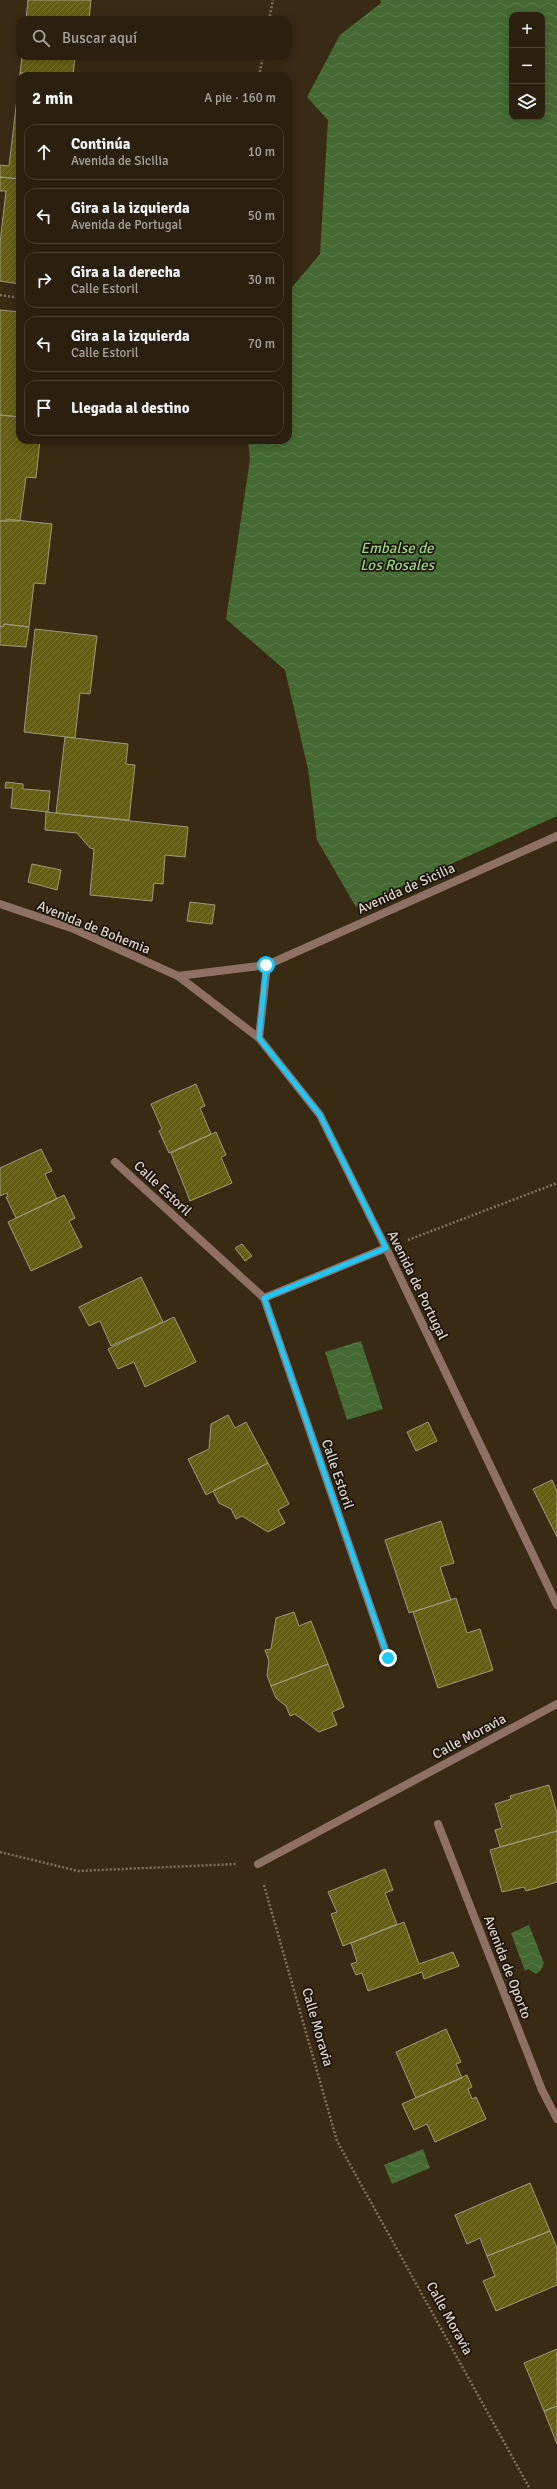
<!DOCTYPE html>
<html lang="es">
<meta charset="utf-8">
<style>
:root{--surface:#2b200f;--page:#332818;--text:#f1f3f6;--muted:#a6a39e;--line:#473e2f}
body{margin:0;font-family:Signika,sans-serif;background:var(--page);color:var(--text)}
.controls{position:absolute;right:12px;top:12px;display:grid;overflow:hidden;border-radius:8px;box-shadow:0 2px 10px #0003}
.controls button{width:36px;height:36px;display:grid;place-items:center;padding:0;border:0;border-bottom:1px solid var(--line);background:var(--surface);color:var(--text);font:20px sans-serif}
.stop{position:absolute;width:12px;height:12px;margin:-9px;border:3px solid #1bc9fc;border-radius:50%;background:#fff}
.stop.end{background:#1bc9fc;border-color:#fff;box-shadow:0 1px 4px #0008}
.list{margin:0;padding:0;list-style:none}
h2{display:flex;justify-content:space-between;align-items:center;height:52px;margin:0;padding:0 16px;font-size:17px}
h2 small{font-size:13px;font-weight:400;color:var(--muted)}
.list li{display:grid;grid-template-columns:26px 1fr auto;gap:12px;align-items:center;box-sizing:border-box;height:56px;margin:0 8px 8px;padding:0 8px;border:1px solid var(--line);border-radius:12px}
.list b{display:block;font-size:15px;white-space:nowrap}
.list p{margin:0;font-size:13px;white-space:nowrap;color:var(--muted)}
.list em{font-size:13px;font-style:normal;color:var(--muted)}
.icon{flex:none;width:22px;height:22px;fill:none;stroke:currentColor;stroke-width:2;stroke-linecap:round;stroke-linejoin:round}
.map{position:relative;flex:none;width:557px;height:2489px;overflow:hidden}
.search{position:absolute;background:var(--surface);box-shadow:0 2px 10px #0003;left:16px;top:16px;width:276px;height:44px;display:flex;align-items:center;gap:10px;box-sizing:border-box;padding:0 14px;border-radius:12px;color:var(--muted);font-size:15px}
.panel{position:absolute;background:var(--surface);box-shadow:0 2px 10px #0003;left:16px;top:72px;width:276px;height:372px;border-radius:12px}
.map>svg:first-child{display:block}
.water{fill:url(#water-waves);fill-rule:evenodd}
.building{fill:url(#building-hatch);stroke:#9b9a7d}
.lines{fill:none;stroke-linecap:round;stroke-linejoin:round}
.path{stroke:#807361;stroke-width:2.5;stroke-dasharray:2 2;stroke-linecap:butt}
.minor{stroke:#8e7164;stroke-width:8}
.route{stroke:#1bc9fc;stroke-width:5}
.labels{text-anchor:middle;stroke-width:3.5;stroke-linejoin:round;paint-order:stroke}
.street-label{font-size:14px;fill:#ddd3c6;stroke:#1b140b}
.water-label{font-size:15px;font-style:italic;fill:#9cd180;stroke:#1b140b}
</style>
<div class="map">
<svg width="557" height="2489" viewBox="0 0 557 2489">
<defs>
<pattern id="water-waves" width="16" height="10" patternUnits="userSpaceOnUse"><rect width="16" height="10" fill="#456932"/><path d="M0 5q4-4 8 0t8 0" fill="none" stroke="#5f7e4e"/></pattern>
<pattern id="building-hatch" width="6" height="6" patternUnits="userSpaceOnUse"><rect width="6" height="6" fill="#635e13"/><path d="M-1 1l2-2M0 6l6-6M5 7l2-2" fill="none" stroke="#797434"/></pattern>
</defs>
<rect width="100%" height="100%" fill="#392a14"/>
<path class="water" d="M380 0H557V816L356 907 317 840 308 769 285 670 226 619 250 459 248 440H288V292L320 254 328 120 307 97 340 35 381 3ZM512 15H542V117H512Z
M361 1341 383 1409 347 1420 325 1352Z
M529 1925 544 1963 541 1970 536 1974 528 1969 525 1971 511 1933Z
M423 2149 430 2168 392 2184 384 2165Z"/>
<path class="building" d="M28 0H91L89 20H26Z
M22 56H75L73 76 20 73Z
M20 73 52 76H20V179L0 177V165L9 166Z
M0 177 20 179V284L0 281V243L6 191H0Z
M0 310 20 312V417L0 415Z
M0 415 20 417V440H40L36 478 26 477 20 521H0Z
M6 519 52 524 45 584 34 583 29 627 4 624 3 627 0 626V521H6Z
M4 624 29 627 26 647 0 645V626L3 627Z
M35 629 97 636 90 694 80 693 75 738 24 732Z
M65 737 128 744 126 764 135 765 129 820 56 813Z
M6 782 23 784V789L50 791 48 812 11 808 13 788H5Z
M46 812 188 827 185 857 165 855 163 884 154 883 152 901 90 895 94 849 90 848 77 833 45 830Z
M32 864 61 870 57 890 28 882Z
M190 902 215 905 212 924 187 921Z
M196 1084 205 1106 200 1108 211 1134 169 1153 159 1131 162 1129 151 1104Z
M216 1132 226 1155 221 1157 232 1183 190 1201 171 1153Z
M41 1149 52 1171 45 1174 57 1199 16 1218 6 1197 8 1196 7 1193 0 1196V1168Z
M64 1195 75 1218 69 1221 82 1247 31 1271 8 1222Z
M242 1244 252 1256 245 1261 235 1248Z
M141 1277 163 1322 111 1346 100 1321 89 1326 79 1307Z
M174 1317 196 1362 145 1387 134 1362 118 1369 108 1349Z
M228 1415 235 1428 246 1422 268 1463 206 1495 188 1459 209 1449 211 1424Z
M428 1422 437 1441 416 1451 407 1432Z
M268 1463 289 1504 278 1510 285 1523 268 1532 242 1516 236 1519 231 1509 219 1503 213 1491Z
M552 1480 557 1491V1537L533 1489Z
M441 1521 454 1563 440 1567 451 1600 409 1613 385 1540Z
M456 1598 467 1633 480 1629 493 1670 438 1688 413 1612Z
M294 1612 299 1626 311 1621 328 1664 271 1686 267 1675 269 1661 265 1650 271 1649 276 1618Z
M328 1664 344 1707 332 1712 337 1725 319 1732 295 1714 290 1716 286 1706 276 1698 271 1686Z
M549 1785 557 1813V1831L500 1847 495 1830 502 1828 495 1804 511 1799 510 1796Z
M557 1831V1882L526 1891 524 1887 502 1892 490 1850Z
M385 1869 393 1890 385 1893 397 1924 343 1946 331 1914 337 1912 328 1892Z
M404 1922 419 1964 453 1952 459 1966 424 1979 422 1972 368 1991 362 1973 356 1975 351 1964 357 1962 351 1943Z
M446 2029 461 2062 456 2064 462 2078 416 2098 396 2052Z
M467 2075 472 2087 468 2089 472 2099 476 2097 486 2119 435 2142 427 2124 414 2130 402 2104Z
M530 2183 550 2231 487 2256 480 2238 467 2244 455 2215Z
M550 2231 557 2248V2285L496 2311 483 2281 495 2276 487 2256Z
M557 2349V2406L544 2411 524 2363Z
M557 2406V2444L544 2411Z"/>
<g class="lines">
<path class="path" d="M269 20 273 0
M259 76 263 56
M0 295 20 298
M408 1240 557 1183
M0 1852 78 1871 236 1864
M264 1885 337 2141 530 2489"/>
<path class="minor" d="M0 904 74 929 178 976 259 1038 320 1115 386 1248 557 1605
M178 976 267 965 557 836
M259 1038 267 965
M115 1162 264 1298
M386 1248 264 1298 388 1658
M438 1824 542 2090 557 2119
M258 1864 557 1704"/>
</g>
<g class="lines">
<path class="route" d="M266 965 259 1038 320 1115 386 1248 264 1298 388 1658"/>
</g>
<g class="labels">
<g class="street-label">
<text transform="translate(406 888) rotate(-24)" y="5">Avenida de Sicilia</text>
<text transform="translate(94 927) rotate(22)" y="5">Avenida de Bohemia</text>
<text transform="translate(163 1188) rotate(43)" y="5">Calle Estoril</text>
<text transform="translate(418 1285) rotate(64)" y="5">Avenida de Portugal</text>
<text transform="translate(338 1474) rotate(71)" y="5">Calle Estoril</text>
<text transform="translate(469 1736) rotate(-28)" y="5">Calle Moravia</text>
<text transform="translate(508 1967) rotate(69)" y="5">Avenida de Oporto</text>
<text transform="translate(318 2027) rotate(74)" y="5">Calle Moravia</text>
<text transform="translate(450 2318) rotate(61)" y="5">Calle Moravia</text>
</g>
<g class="water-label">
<text x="397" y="553">Embalse de<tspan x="397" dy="17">Los Rosales</tspan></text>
</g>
</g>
</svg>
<div class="controls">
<button>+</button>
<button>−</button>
<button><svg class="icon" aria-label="layers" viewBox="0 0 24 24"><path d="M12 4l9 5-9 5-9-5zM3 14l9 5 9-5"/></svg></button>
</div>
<div class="stop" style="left:266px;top:965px"></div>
<div class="stop end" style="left:388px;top:1658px"></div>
<div class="search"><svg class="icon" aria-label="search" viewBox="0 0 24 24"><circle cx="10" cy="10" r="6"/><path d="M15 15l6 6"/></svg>Buscar aquí</div>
<section class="panel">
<h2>2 min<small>A pie · 160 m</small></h2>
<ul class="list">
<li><svg class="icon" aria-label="ahead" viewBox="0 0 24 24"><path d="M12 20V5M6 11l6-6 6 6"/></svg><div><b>Continúa</b><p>Avenida de Sicilia</p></div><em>10 m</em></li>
<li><svg class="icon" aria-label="left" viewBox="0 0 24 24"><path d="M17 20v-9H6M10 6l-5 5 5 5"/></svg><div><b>Gira a la izquierda</b><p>Avenida de Portugal</p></div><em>50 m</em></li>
<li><svg class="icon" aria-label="right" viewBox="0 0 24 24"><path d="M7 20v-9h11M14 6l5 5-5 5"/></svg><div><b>Gira a la derecha</b><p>Calle Estoril</p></div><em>30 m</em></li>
<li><svg class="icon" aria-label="left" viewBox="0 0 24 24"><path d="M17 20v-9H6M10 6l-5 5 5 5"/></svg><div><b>Gira a la izquierda</b><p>Calle Estoril</p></div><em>70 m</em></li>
<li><svg class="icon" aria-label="arrive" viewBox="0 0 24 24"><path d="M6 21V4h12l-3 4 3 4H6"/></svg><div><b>Llegada al destino</b></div></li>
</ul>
</section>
</div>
